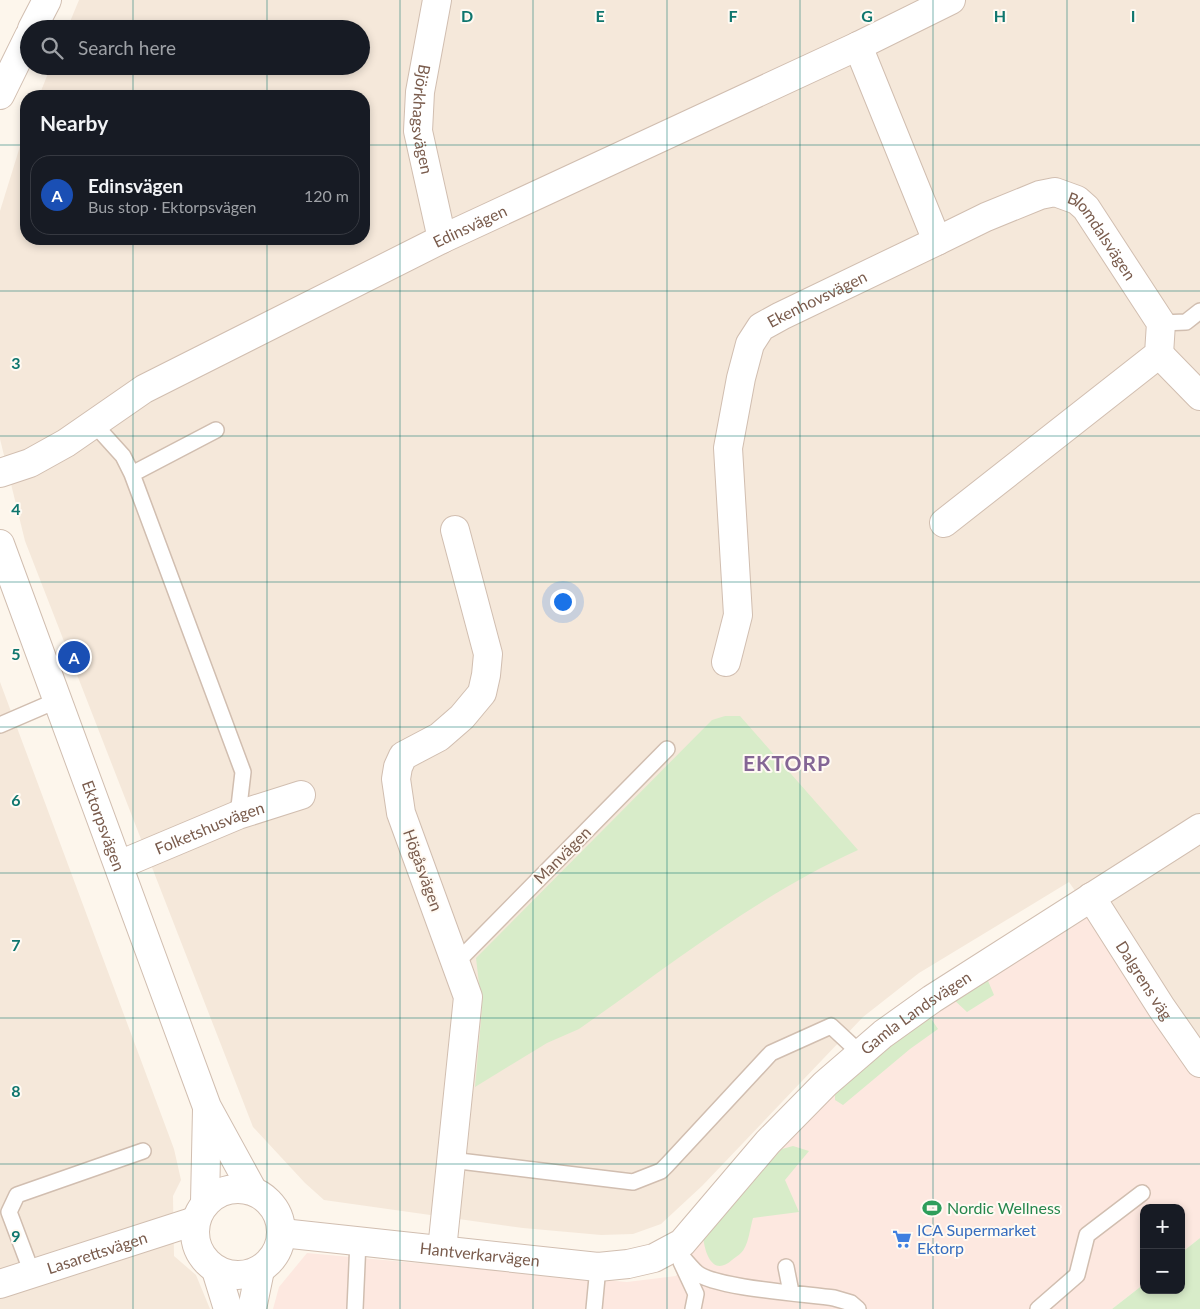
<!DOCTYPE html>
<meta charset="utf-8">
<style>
:root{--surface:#171b24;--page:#20242c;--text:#f1f3f6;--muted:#9ea1a6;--line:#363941;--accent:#e76f51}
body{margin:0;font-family:Lato,sans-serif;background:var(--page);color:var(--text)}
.controls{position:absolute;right:15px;bottom:15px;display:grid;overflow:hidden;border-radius:10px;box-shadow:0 2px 8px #0003}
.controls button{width:45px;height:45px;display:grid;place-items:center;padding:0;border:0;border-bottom:1px solid var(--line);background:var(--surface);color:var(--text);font:25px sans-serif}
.you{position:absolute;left:562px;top:601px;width:18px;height:18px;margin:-12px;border:4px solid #fff;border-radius:50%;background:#1a73e8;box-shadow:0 0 0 8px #1a73e833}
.badge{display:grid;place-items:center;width:32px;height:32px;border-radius:50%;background:var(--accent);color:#fff;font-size:16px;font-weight:700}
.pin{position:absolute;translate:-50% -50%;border:2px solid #fff;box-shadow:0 1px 5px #0006}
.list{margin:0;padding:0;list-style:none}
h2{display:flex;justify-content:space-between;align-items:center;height:65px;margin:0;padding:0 20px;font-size:21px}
h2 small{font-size:16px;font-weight:400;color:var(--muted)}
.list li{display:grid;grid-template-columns:32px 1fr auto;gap:15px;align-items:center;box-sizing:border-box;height:80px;margin:0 10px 10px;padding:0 10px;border:1px solid var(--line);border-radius:20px}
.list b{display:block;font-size:19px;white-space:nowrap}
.list p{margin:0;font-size:16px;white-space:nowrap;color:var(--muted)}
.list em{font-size:16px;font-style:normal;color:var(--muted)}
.icon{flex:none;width:28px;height:28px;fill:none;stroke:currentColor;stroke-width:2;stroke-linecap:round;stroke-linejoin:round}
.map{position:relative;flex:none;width:1200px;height:1309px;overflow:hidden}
.search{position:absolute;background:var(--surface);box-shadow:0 2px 8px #0003;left:20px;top:20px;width:350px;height:55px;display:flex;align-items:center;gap:12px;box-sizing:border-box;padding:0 18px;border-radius:28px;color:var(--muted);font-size:19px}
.panel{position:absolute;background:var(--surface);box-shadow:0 2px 8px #0003;left:20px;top:90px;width:350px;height:155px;border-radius:20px}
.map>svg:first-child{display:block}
.residential{fill:#f5e8da}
.commercial{fill:#fde8e0}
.green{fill:#d8ecc9}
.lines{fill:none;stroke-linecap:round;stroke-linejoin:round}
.service-casing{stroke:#d1beb0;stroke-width:18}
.minor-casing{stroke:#d1beb0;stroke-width:30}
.tertiary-casing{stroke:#d1beb0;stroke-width:30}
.service{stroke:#fff;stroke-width:15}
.minor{stroke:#fff;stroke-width:28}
.tertiary{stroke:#fff;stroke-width:28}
.grid{fill:none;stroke:#0f766e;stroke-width:1;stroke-opacity:0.55}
.labels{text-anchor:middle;stroke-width:4;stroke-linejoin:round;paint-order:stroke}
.street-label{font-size:16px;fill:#7a5c4d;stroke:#fffaf3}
.leisure-label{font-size:16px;fill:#27864d;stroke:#fffaf3;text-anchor:start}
.shop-label{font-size:16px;fill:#366cbe;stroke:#fffaf3;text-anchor:start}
.district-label{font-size:21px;font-weight:bold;letter-spacing:1px;fill:#846695;stroke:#fffaf3}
.grid-label{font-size:16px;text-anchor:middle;font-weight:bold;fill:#0f766e;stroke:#fffaf3;stroke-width:4;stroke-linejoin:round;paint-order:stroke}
</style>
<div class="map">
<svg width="1200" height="1309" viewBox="0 0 1200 1309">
<rect width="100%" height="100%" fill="#fdf6ec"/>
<path class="residential" d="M79 0H1200V1074L1069 882 919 973 863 1017 702 1186 661 1224 633 1234 601 1235 523 1228 324 1200 305 1183 253 1127 25 541 0 439V211L26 127V239H364V96H39L51 66H361V29H67Z
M0 682 174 1149 181 1180 173 1196 174 1256 196 1275 210 1309H0Z"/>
<path class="commercial" d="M1088 908 1200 1074V1238L1181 1253V1208H1144V1284L1112 1309H273L279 1287 307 1253 627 1282 676 1276 719 1215 863 1062Z"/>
<path class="green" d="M725 716H740L858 850C758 895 669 966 579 1029L547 1043 475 1087 482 1009 476 958 712 720Z
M986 976 994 995 967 1012 952 998Z
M928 1014 938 1029 910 1049 843 1105 835 1100V1093Z
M793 1146 809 1151 785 1180 799 1212 753 1218C750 1228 749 1241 744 1249 742 1253 736 1257 732 1260 712 1278 704 1251 703 1235L782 1149Z
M1200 1238V1309H1112L1144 1284V1290H1181V1253Z"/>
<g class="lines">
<g class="service-casing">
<path id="service" d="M1161 323 1186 322 1200 311
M94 424 123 456 132 474 243 772 238 815
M132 474 216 430
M0 725 58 700
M457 962 667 749
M451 1160 633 1182 661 1171 667 1165 771 1053 831 1026 860 1053
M674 1247C682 1256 689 1266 697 1273 716 1288 807 1294 834 1298L851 1303 858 1309
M681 1262 696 1294 693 1309
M786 1267 791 1292
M32 1273 9 1212 17 1195 143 1151
M355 1309 358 1241
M594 1309 598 1267
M1038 1309 1077 1275 1087 1235 1142 1193"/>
</g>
<g class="minor-casing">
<g id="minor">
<path id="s1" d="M437 0 420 92 418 131 442 239"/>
<path id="s2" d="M937 241 986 217 1040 195 1055 192 1077 200 1086 208 1161 323 1159 354 944 523"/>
<path d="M1159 354 1200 396"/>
<path id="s3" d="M0 473 30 463 66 443 144 389 442 239 858 46 951 0"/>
<path id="s4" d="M726 662 738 615 728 448 741 378 750 344 761 327 781 316 937 241 858 46"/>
<path id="s5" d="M119 865 238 815 301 795"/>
<path id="s6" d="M1091 897 1161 1007 1200 1063"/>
<path id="s7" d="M282 1233 598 1267 628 1264 654 1258 682 1243 768 1142 825 1084 883 1034 932 999 1200 828"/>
<path d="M442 1250 468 997 401 813 396 779 398 767 403 756 439 737 462 717 482 693 486 675 488 654 455 530"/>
<path id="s8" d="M0 1284 195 1221"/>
</g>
</g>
<g class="tertiary-casing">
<g id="tertiary">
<path d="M32 29 47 0"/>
<path d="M0 95 29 36"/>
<path id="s9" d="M0 544 207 1107 253 1191"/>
<circle cx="238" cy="1232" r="43"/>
<path d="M205 1202 207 1109"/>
<path d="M216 1270 228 1309"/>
<path d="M252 1309 260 1270"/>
</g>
</g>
<use href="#service" class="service"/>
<use href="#minor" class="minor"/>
<use href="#tertiary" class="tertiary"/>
</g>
<path class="grid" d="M133 0V29M267 0V29M400 0V1309M533 0V1309M667 0V1309M800 0V1309M933 0V1309M1067 0V1309M133 66V96M267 66V96M0 145H26M364 145H1200M133 239V1309M267 239V1309M0 291H1200M0 436H1200M0 582H1200M0 727H1200M0 873H1200M0 1018H1200M0 1164H1200"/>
<defs>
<g id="stadium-bare" transform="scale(1.5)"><path d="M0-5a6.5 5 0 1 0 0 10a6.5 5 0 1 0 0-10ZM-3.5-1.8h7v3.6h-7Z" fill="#2e9e5b" stroke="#fffaf3" stroke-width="2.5" paint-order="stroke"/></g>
<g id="supermarket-bare" transform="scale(1.5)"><path d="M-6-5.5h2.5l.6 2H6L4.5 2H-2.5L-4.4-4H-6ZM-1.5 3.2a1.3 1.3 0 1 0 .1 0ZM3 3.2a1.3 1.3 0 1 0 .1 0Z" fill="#3f7fe0" stroke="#fffaf3" stroke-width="2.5" paint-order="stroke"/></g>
</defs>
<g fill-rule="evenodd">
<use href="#stadium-bare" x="932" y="1208"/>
<use href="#supermarket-bare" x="902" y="1239"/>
</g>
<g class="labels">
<g class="street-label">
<text dy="6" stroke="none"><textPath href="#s1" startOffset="121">Björkhagsvägen</textPath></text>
<text dy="6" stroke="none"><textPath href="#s3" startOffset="532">Edinsvägen</textPath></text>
<text dy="6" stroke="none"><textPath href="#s2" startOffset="195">Blomdalsvägen</textPath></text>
<text dy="6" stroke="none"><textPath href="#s4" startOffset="405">Ekenhovsvägen</textPath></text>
<text dy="6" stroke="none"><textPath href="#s9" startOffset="300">Ektorpsvägen</textPath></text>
<text dy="6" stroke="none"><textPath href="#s5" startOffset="98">Folketshusvägen</textPath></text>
<text transform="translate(562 855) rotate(-45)" y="6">Manvägen</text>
<text transform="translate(423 870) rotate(70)" y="6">Högåsvägen</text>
<text dy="6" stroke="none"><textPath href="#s6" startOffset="99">Dalgrens väg</textPath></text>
<text dy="6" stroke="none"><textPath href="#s7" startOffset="736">Gamla Landsvägen</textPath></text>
<text dy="6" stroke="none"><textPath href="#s8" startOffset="102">Lasarettsvägen</textPath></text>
<text dy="6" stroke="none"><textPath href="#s7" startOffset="199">Hantverkarvägen</textPath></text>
</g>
<g class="leisure-label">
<text x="947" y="1214">Nordic Wellness</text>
</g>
<g class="shop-label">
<text x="917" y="1236">ICA Supermarket<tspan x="917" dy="18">Ektorp</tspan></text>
</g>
<g class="district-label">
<text x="787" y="771">EKTORP</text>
</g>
</g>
<g class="grid-label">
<text x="467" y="22">D</text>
<text x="600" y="22">E</text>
<text x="733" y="22">F</text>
<text x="867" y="22">G</text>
<text x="1000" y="22">H</text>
<text x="1133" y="22">I</text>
<text x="16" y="369">3</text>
<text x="16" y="515">4</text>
<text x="16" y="660">5</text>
<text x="16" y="806">6</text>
<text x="16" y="951">7</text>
<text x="16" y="1097">8</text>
<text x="16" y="1242">9</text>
</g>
</svg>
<div class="controls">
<button>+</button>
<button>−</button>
</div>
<div class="you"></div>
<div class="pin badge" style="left:74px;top:657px;background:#1a4fb4">A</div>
<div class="search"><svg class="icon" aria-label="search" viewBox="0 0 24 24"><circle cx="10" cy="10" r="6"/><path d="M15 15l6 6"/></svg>Search here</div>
<section class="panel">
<h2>Nearby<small></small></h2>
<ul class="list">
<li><span class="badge" style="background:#1a4fb4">A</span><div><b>Edinsvägen</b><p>Bus stop · Ektorpsvägen</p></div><em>120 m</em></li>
</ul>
</section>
</div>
